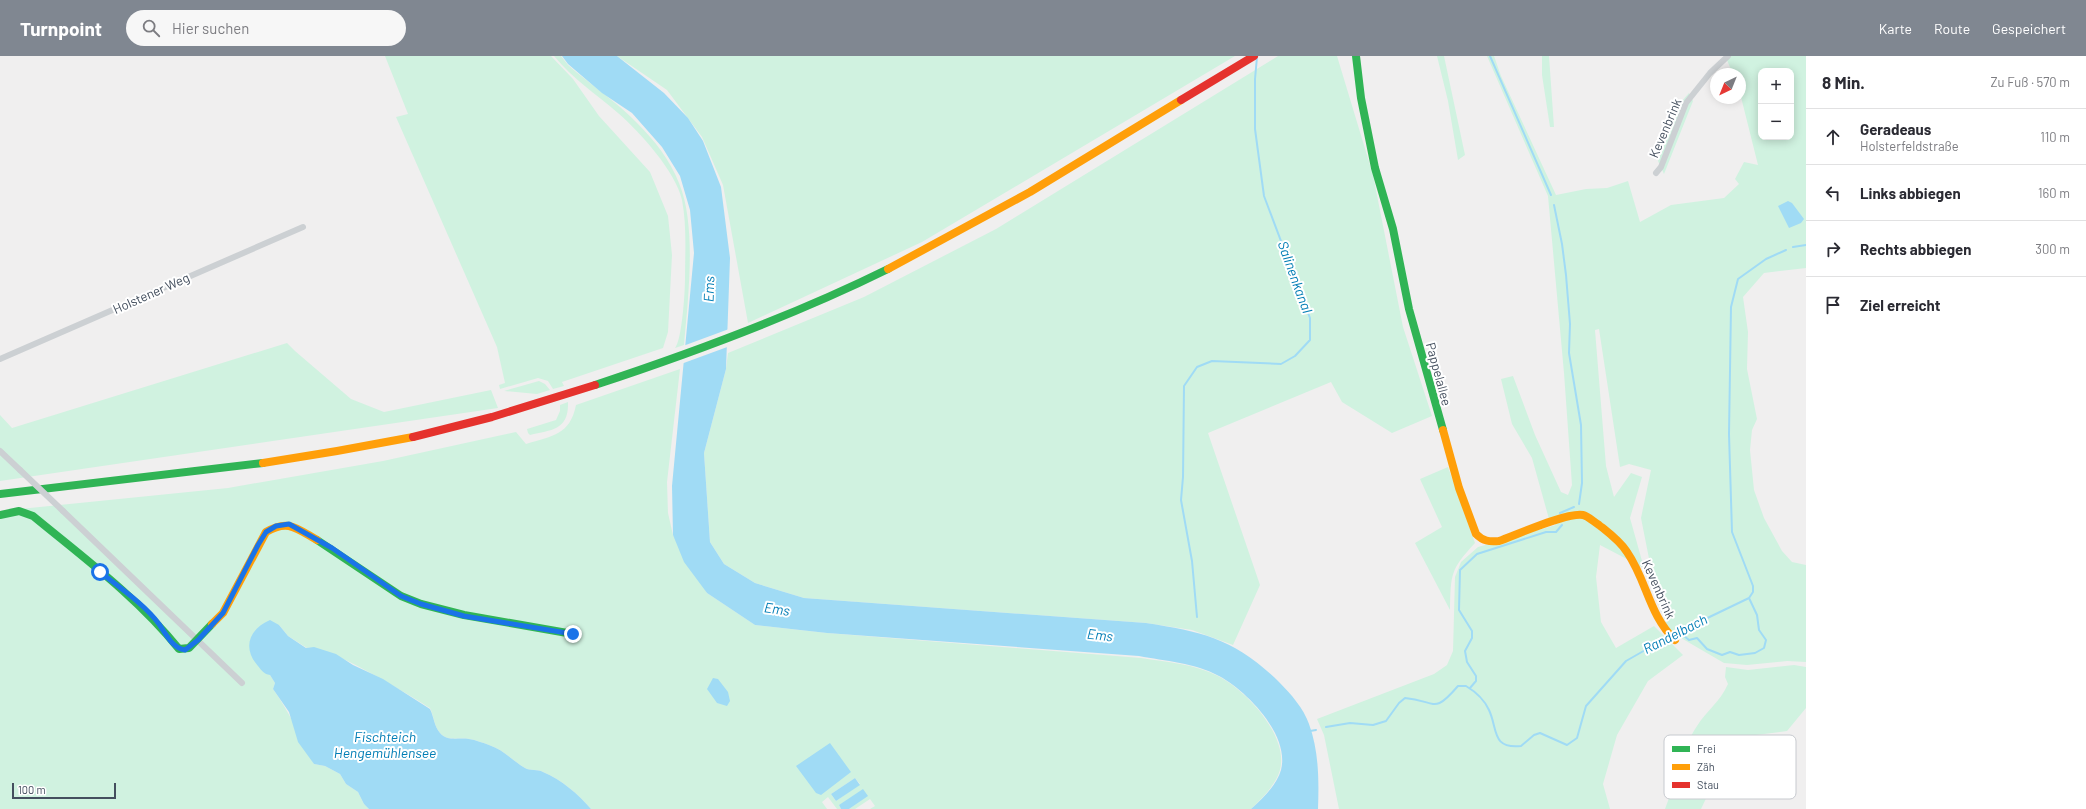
<!DOCTYPE html>
<html lang="de">
<meta charset="utf-8">
<style>
:root{--surface:#fff;--page:#f7f7f7;--text:#2b2b33;--muted:#7c7c81;--line:#e1e1e2;--accent:#808791}
body{margin:0;font-family:Barlow,sans-serif;background:var(--page);color:var(--text)}
.controls{position:absolute;right:12px;top:12px;display:grid;overflow:hidden;border-radius:8px;box-shadow:0 2px 10px #0003}
.controls button{width:36px;height:36px;display:grid;place-items:center;padding:0;border:0;border-bottom:1px solid var(--line);background:var(--surface);color:var(--text);font:20px sans-serif}
.compass{position:absolute;left:1710px;top:12px;width:36px;height:36px;border-radius:50%;background:var(--surface);box-shadow:0 2px 10px #0003;rotate:223deg}
.scale{position:absolute;left:12px;bottom:10px;width:104px;box-sizing:border-box;padding-left:4px;border:2px solid #444f5e;border-top:0;font-size:11px;line-height:14px;white-space:nowrap;color:#444f5e;-webkit-text-stroke:3px #fff;paint-order:stroke}
.stop{position:absolute;width:12px;height:12px;margin:-9px;border:3px solid #1a73e8;border-radius:50%;background:#fff}
.stop.end{background:#1a73e8;border-color:#fff;box-shadow:0 1px 4px #0008}
.list{margin:0;padding:0;list-style:none}
h2{display:flex;justify-content:space-between;align-items:center;height:52px;margin:0;padding:0 16px;font-size:17px}
h2 small{font-size:13px;font-weight:400;color:var(--muted)}
.list li{display:grid;grid-template-columns:26px 1fr auto;gap:12px;align-items:center;box-sizing:border-box;height:56px;padding:0 16px;border-top:1px solid var(--line)}
.list b{display:block;font-size:15px;white-space:nowrap}
.list p{margin:0;font-size:13px;white-space:nowrap;color:var(--muted)}
.list em{font-size:13px;font-style:normal;color:var(--muted)}
.icon{flex:none;width:22px;height:22px;fill:none;stroke:currentColor;stroke-width:2;stroke-linecap:round;stroke-linejoin:round}
.map{position:relative;flex:none;width:1806px;height:753px;overflow:hidden}
header{display:flex;align-items:center;gap:24px;box-sizing:border-box;height:56px;padding:0 20px;background:var(--accent);color:#fff}
header strong{font-size:19px}
nav{display:flex;gap:22px;margin-inline-start:auto;font-size:14px}
.search{width:280px;height:36px;background:var(--page);display:flex;align-items:center;gap:10px;box-sizing:border-box;padding:0 14px;border-radius:22px;color:var(--muted);font-size:15px}
main{display:flex}
aside{flex:1;background:var(--surface)}
.map>svg:first-child{display:block}
.green{fill:#d0f2e0;fill-rule:evenodd}
.water{fill:#a0dbf5}
.pier{fill:#f0efef}
.lines{fill:none;stroke-linecap:round;stroke-linejoin:round}
.stream{stroke:#a0dbf5;stroke-width:2}
.street{stroke:#ccd0d3;stroke-width:6}
.fast{stroke:#30b455;stroke-width:8}
.slow{stroke:#ff9f0a;stroke-width:8}
.jam{stroke:#e5322d;stroke-width:8}
.street-bridge{stroke:#ccd0d3;stroke-width:6}
.route{stroke:#1a73e8;stroke-width:5}
.labels{text-anchor:middle;stroke-width:4;stroke-linejoin:round;paint-order:stroke}
.street-label{font-size:13px;fill:#444f5e;stroke:#fff}
.water-label{font-size:14px;font-style:italic;fill:#007db5;stroke:#fff}
.key{fill:#fff;stroke:#c7cacf;stroke-width:1}
.key-label{font-size:11px;fill:#444f5e}
</style>
<header>
<strong>Turnpoint</strong>
<div class="search"><svg class="icon" aria-label="search" viewBox="0 0 24 24"><circle cx="10" cy="10" r="6"/><path d="M15 15l6 6"/></svg>Hier suchen</div>
<nav><a>Karte</a><a>Route</a><a>Gespeichert</a></nav>
</header>
<main>
<div class="map">
<svg width="1806" height="753" viewBox="0 0 1806 753">
<rect width="100%" height="100%" fill="#f0efef"/>
<path class="green" d="M385 0H551L573 23 599 60 650 116 668 160 672 199 668 276 663 292 562 326 564 330 553 333 548 325 538 322 500 333 499 329 505 327 497 291 396 61 408 58Z
M554 0H561L568 9C591 29 617 46 638 68 655 85 670 104 679 127 697 170 688 243 684 289L675 292C682 284 685 236 685 223 685 198 687 170 682 144 676 116 640 76 618 57 596 38 573 23 554 0Z
M617 0H1235L922 186 748 267 723 129 702 81 667 34Z
M1278 0H1337L1373 119 1403 271 1432 360 1392 377 1342 346 1331 326 1208 377 1260 529 1233 589 1192 574 1146 567 804 542 755 527 724 508 710 486 704 397 726 313 728 297 864 241 996 173Z
M1437 0H1444L1465 99 1458 104 1448 45Z
M1487 0H1494L1501 20 1556 139 1586 133 1607 132 1628 125 1640 166 1671 149 1724 142 1739 128 1735 123 1744 106 1758 109 1740 37V18H1733L1726 2 1728 0H1806V212L1764 217 1743 241 1748 276 1747 313 1757 363 1752 374 1750 394 1754 434 1764 462 1782 495 1792 506 1806 509V606L1787 605 1747 609 1724 607 1669 575 1657 543 1641 462 1651 414 1629 408 1620 411 1599 273 1595 274 1606 410 1614 441 1631 417 1642 421 1630 462 1644 512 1600 489 1596 521 1601 566 1616 592 1654 570 1683 599 1648 625 1617 679 1603 728 1610 753H1339L1324 679 1317 663 1434 618 1447 609 1453 595 1455 521 1461 506 1478 491 1556 469 1549 463 1532 402 1512 368 1501 323 1513 320 1535 379 1561 436 1568 439 1572 429 1564 317 1548 140ZM1761 15H1791V81H1761Z
M1542 0H1549L1554 71H1550L1542 19Z
M1689 37 1693 45 1664 118 1658 105 1682 45Z
M287 287 295 295 351 343 384 356 491 334 498 352 0 425V359L12 372Z
M680 313 667 426 668 457 673 479 707 537 755 569 827 577 1141 602C1166 606 1195 608 1218 620 1246 634 1289 680 1280 714 1276 729 1261 743 1251 753H870L875 750 870 743 855 753H849L867 740 839 749 841 753H837L828 741 822 746 827 753H591C578 738 562 724 543 716 538 713 530 715 525 712 513 705 504 694 489 689 483 687 476 684 469 683 459 681 448 686 440 677 434 670 434 661 430 652 409 639 327 588 307 592L288 580 279 569 270 619 275 627 273 633C290 657 301 682 314 708L325 710 340 718 346 728 358 736 364 748 369 753H0V455L228 432 383 405 516 376 526 388C552 380 570 379 576 349ZM855 722 860 728 836 745 831 738Z
M539 325 545 328 550 334 537 338 504 335Z
M568 346C569 374 552 374 530 379L528 377 527 373 556 364 560 355V349Z
M1448 411 1475 487C1450 514 1451 518 1450 554L1415 487 1442 471 1420 423Z
M1794 609 1806 611V652L1787 675 1732 682 1722 688 1717 700 1711 732 1701 753H1665C1676 726 1681 694 1697 670 1707 654 1720 646 1728 628L1725 621 1726 611 1748 614Z"/>
<path class="water" d="M562 0H617L664 37 688 62 703 85 721 131 730 202 726 313 704 397 710 486 724 508 755 527 804 542 1146 567C1204 576 1235 583 1279 626 1291 638 1304 653 1309 668 1319 695 1319 725 1318 753H1251C1262 743 1277 729 1281 714 1290 679 1247 635 1219 620 1195 607 1165 605 1139 600L827 577 755 569 707 537 684 506 673 479 672 430 694 197 690 154 680 120 662 91 632 57 602 37 568 8Z
M1788 145 1792 147 1804 163 1801 167 1789 172 1778 150Z
M270 564 279 569 288 580 306 592 314 591 336 598 353 609 383 623 430 653C434 661 434 670 440 677 448 686 459 681 469 683 476 684 483 687 489 689 504 694 513 705 525 712 530 715 538 713 543 716 562 724 578 738 591 753H369L364 748 358 736 346 728 340 718 325 710 314 708 298 686 289 656 273 633 275 627 270 619C264 618 262 615 258 610 242 592 249 573 270 564Z
M713 622 718 623 728 636 730 645 727 650 717 647 707 633Z
M830 687 851 716 821 739 816 737 796 710Z
M855 722 860 729 836 745 831 738Z
M863 733 868 740 849 753H841L839 749Z"/>
<path class="pier" d="M729 273 730 290 681 308 683 290Z"/>
<g class="lines">
<path class="stream" d="M1490 0 1551 139
M1554 149 1562 188 1566 219 1570 268 1569 297 1581 369 1582 427 1579 448
M1793 191 1806 189
M1560 457 1574 451
M1197 561 1192 505 1181 444 1183 421 1184 330 1197 311 1212 305 1281 308 1295 300 1310 284V262L1264 140 1255 73V23L1257 1
M1678 575 1689 584 1697 582 1707 593 1722 599 1730 596 1739 599 1755 597 1764 592 1766 584 1759 574 1757 559 1749 542
M1672 579 1749 542 1753 536V530L1732 476 1729 378 1731 251 1738 223 1766 203 1786 194
M1470 632 1476 625V620L1467 606 1465 595 1472 582V575L1459 554 1460 514 1477 498 1546 476H1556L1562 469
M1326 671 1350 667 1373 669 1386 665 1399 647 1405 642C1437 645 1433 659 1458 630H1466C1476 636 1484 643 1489 654 1498 673 1491 693 1521 690L1534 679 1540 677 1567 689 1577 682 1586 650 1626 605 1668 581
M1310 675 1316 674"/>
<path class="street" d="M1656 117 1661 111 1686 47 1710 17 1728 0
M0 303 303 171
M0 395 20 414
M63 455 242 627"/>
<path class="fast" d="M1356 0 1361 42 1375 112 1393 173 1409 253 1443 374
M595 329C695 296 793 260 888 213
M0 438 263 407
M0 459 19 455 33 460C84 502 137 541 179 593L189 592 212 568
M317 484 401 540 421 548 464 559 573 578"/>
<path class="slow" d="M888 213 1030 136 1181 44
M1443 374 1459 432 1476 478C1483 485 1489 486 1499 485 1516 479 1567 456 1583 459 1588 460 1594 466 1599 469 1609 477 1620 485 1627 496 1647 525 1649 559 1675 584
M263 407 337 395 413 381
M212 568 223 557 266 476C288 463 296 472 317 484"/>
<path class="jam" d="M1181 44 1254 0
M413 381 492 361 595 329"/>
<path class="street-bridge" d="M20 414 63 455"/>
</g>
<g class="lines">
<path class="route" d="M100 516C120 532 144 548 159 568 166 578 172 592 185 594L198 584 223 557 258 489 266 476 276 470 289 468 332 492 401 540 421 548 464 560 573 578"/>
</g>
<g class="labels">
<g class="street-label">
<text transform="translate(1665 72) rotate(-67)" y="5">Kevenbrink</text>
<text transform="translate(151 237) rotate(-24)" y="5">Holstener Weg</text>
<text transform="translate(1439 318) rotate(75)" y="5">Pappelallee</text>
<text transform="translate(1659 533) rotate(66)" y="5">Kevenbrink</text>
</g>
<g class="water-label">
<text transform="translate(1295 221) rotate(70)" y="5">Salinenkanal</text>
<text transform="translate(709 233) rotate(-88)" y="5">Ems</text>
<text transform="translate(777 553) rotate(9)" y="5">Ems</text>
<text transform="translate(1675 578) rotate(-27)" y="5">Randelbach</text>
<text transform="translate(1100 579) rotate(7)" y="5">Ems</text>
<text x="385" y="686">Fischteich<tspan x="385" dy="16">Hengemühlensee</tspan></text>
</g>
</g>
<rect x="1664" y="679" width="132" height="64" rx="6" class="key"/>
<rect x="1672" y="690" width="18" height="6" fill="#30b455"/>
<rect x="1672" y="708" width="18" height="6" fill="#ff9f0a"/>
<rect x="1672" y="726" width="18" height="6" fill="#e5322d"/>
<g class="key-label">
<text x="1697" y="697">Frei</text>
<text x="1697" y="715">Zäh</text>
<text x="1697" y="733">Stau</text>
</g>
</svg>
<div class="controls">
<button>+</button>
<button>−</button>
</div>
<svg class="compass" viewBox="-18 -18 36 36"><path d="M0-13l5 13h-10z" fill="#e53935"/><path d="M0 13l5-13h-10z" fill="#7c7c81"/></svg>
<div class="scale">100 m</div>
<div class="stop" style="left:100px;top:516px"></div>
<div class="stop end" style="left:573px;top:578px"></div>
</div>
<aside>
<h2>8 Min.<small>Zu Fuß · 570 m</small></h2>
<ul class="list">
<li><svg class="icon" aria-label="ahead" viewBox="0 0 24 24"><path d="M12 20V5M6 11l6-6 6 6"/></svg><div><b>Geradeaus</b><p>Holsterfeldstraße</p></div><em>110 m</em></li>
<li><svg class="icon" aria-label="left" viewBox="0 0 24 24"><path d="M17 20v-9H6M10 6l-5 5 5 5"/></svg><div><b>Links abbiegen</b></div><em>160 m</em></li>
<li><svg class="icon" aria-label="right" viewBox="0 0 24 24"><path d="M7 20v-9h11M14 6l5 5-5 5"/></svg><div><b>Rechts abbiegen</b></div><em>300 m</em></li>
<li><svg class="icon" aria-label="arrive" viewBox="0 0 24 24"><path d="M6 21V4h12l-3 4 3 4H6"/></svg><div><b>Ziel erreicht</b></div></li>
</ul>
</aside>
</main>
